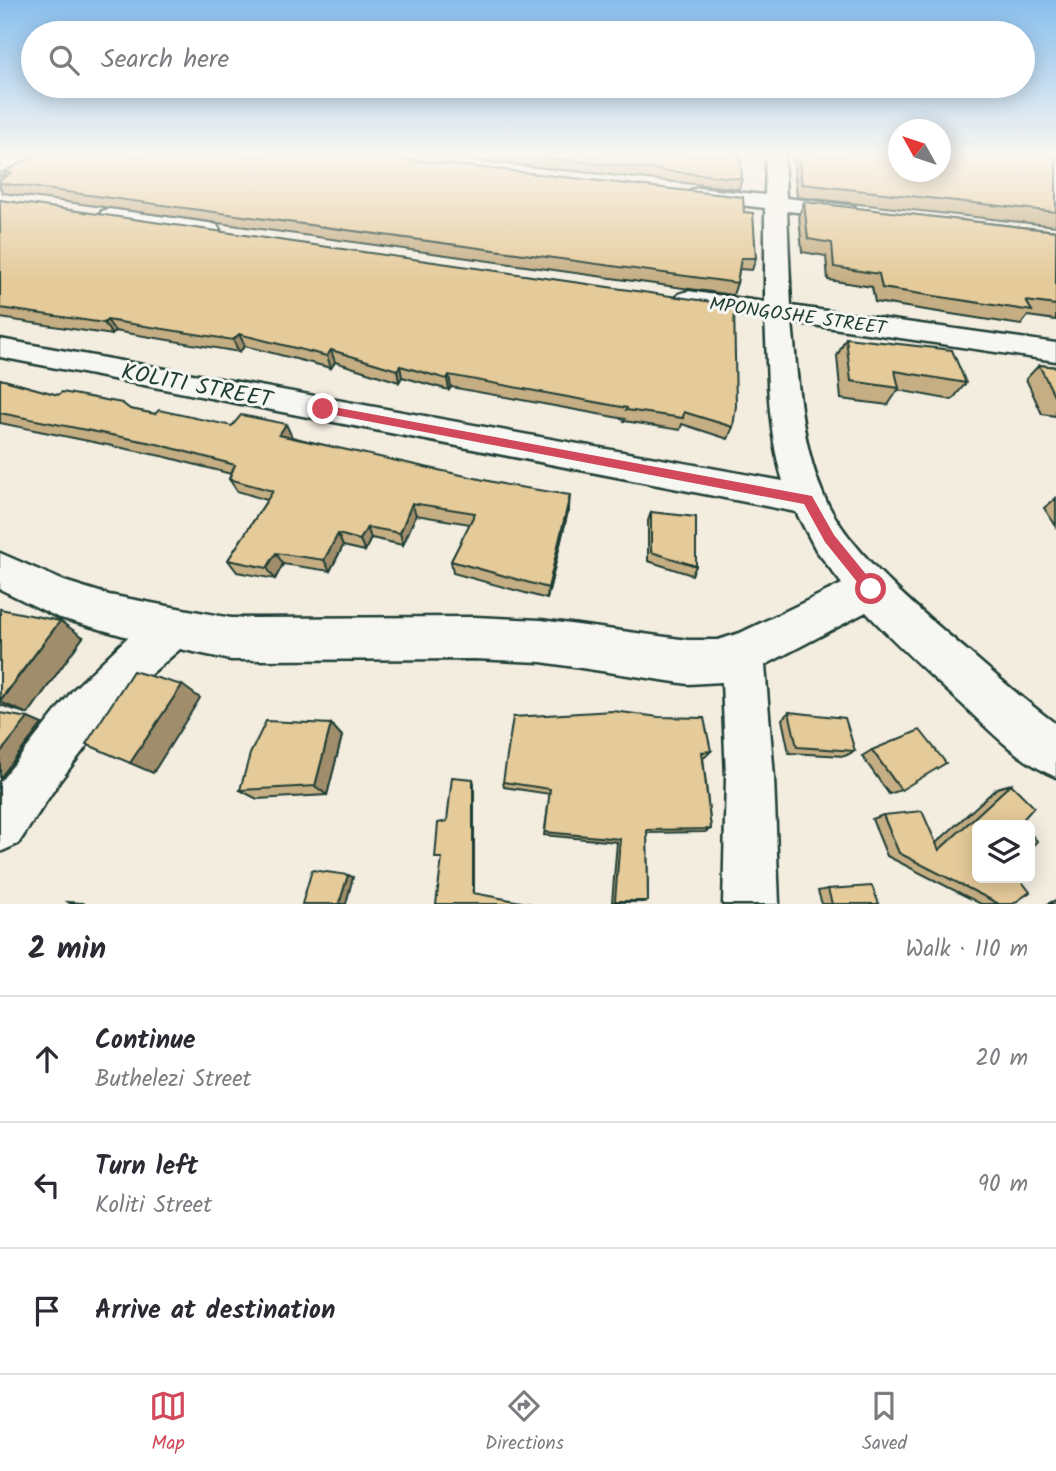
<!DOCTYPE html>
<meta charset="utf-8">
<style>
:root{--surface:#fff;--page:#f7f7f7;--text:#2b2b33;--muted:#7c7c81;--line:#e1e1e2;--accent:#d1495b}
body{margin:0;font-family:Kalam,sans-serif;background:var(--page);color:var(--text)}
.controls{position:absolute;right:21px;bottom:21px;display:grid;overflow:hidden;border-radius:10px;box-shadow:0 4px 18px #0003}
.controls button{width:63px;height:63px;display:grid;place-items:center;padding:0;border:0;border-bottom:2px solid var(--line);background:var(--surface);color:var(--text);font:35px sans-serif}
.compass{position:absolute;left:888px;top:119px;width:63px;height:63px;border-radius:50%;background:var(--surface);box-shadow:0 4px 18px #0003;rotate:310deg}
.stop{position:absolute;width:21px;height:21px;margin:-16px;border:5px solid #d1495b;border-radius:50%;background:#fff}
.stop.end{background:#d1495b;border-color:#fff;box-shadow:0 2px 7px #0008}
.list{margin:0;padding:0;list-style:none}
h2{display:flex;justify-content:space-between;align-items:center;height:91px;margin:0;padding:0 28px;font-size:30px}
h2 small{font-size:23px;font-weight:400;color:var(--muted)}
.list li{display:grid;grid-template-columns:46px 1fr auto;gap:21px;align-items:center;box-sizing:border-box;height:126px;padding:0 28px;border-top:2px solid var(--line)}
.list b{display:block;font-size:26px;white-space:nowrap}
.list p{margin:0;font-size:23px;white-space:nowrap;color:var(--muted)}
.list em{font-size:23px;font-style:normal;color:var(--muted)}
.icon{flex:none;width:38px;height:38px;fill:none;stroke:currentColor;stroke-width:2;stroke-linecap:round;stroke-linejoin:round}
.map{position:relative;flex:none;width:1056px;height:904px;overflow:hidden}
.search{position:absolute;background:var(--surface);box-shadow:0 4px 18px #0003;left:21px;right:21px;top:21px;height:77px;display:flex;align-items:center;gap:18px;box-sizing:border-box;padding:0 24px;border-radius:38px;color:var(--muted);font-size:26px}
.sheet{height:469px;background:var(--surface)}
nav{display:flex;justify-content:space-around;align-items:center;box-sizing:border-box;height:98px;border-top:2px solid var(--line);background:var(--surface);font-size:19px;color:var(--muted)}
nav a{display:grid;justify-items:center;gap:4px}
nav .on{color:var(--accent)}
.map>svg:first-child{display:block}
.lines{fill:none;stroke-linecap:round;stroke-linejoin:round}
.street-casing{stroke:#1f3d34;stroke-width:5}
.street{fill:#f6f6f2;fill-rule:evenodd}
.wall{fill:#c5ae84;stroke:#1f3d34;stroke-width:2}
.shaded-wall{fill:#a08d6c;stroke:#1f3d34;stroke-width:2}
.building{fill:#e5ca9a;stroke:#1f3d34;stroke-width:2}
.route{fill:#d1495b}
.labels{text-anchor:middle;stroke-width:6;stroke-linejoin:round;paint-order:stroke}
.far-street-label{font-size:19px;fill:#1f3d34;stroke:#f6f6f2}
.street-label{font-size:23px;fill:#1f3d34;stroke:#f6f6f2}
</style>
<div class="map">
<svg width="1056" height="904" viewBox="0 0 1056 904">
<rect width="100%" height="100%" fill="#f3ede0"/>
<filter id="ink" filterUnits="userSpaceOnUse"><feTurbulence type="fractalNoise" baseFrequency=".0143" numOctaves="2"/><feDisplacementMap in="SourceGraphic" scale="14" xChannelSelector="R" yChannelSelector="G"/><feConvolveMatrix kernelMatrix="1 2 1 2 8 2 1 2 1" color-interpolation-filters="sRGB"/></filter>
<g filter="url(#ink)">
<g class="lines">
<g class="street-casing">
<path id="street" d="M10 155H32L7 173 0 175V161Z
M766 155H784L786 198 846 205 854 206 857 211 854 216 846 217 787 211 791 306 1056 343V361L792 322C798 380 800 440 823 494 848 553 922 612 970 653 998 677 1026 702 1056 724V777C1020 762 991 732 963 705 930 675 897 645 866 612L765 665 774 777 779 904H723L726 777 722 682 688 684 541 662 475 659 231 660 180 649 138 685 105 722 59 782 18 844 0 852V782L73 690 128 637 57 617 0 589V553L64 581 109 595 231 618 475 617 541 620 688 640H718L740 633 842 584 816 550 796 512 0 357V339L783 481C767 429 768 373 765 318L688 307 679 304 675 299 679 294 688 291 765 302V208L698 200 691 198 688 194 691 190 698 188 765 195Z
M110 209 209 223 217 225 220 230 217 235 209 237 102 221 99 216 102 211Z"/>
</g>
<use href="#street" class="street"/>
</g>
<path class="wall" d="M425 155H740L742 179 739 189Z
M793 155H1056V226L797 197Z
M3 172 744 212 756 258 752 270 739 269 737 283 733 295 3 193 0 188V180L6 177Z
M0 200 733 427 728 439 682 424 680 430 624 421 625 419 451 387 449 390 402 377 399 382 335 362 331 368 245 346 239 352 115 331 112 335 0 318Z
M804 202 1056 231V320L1028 316 1021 325 875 302 872 287 828 280 826 256 802 252 799 215Z
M846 338 966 383 952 400 898 390 888 405 841 399 837 356Z
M1039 365 1056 367V416L1042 414 1026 379Z
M0 379 58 395 155 414 292 437 569 507 547 599 453 573 451 561 470 524 416 515 403 545 371 538 365 551 343 546 330 571 283 564 275 579 237 572 228 560 267 500 237 491 229 479 231 474 166 457 0 423Z
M1056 498V526L1044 508Z
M651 512 696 566 692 575 648 561V521Z
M0 609 83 637 28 714 0 705Z
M789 712 855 751 845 756 789 753 782 719Z
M331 724 342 736 327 795 257 799 240 790Z
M872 750 901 790 889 794 862 756Z
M711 751 705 757H703L711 829 705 832 647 833 648 901 644 902H612L617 842 544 835 550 794 504 787 503 782Z
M1011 784 977 825 1013 904H981L887 856 872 819 883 815 936 843 997 788Z
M828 889 879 904H822L818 891Z
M1056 900V904H1047Z"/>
<path class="shaded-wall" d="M107 320 115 331 112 335 104 323Z
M239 334 245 346 239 352 233 340Z
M331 350 335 362 331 368 327 356Z
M400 366 402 377 399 382 397 370Z
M449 375 451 387 449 390 447 379Z
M286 424 292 437 286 447 279 435Z
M570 495 569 507 547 599 548 588Z
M412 503 416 515 403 545 400 533Z
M367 527 371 538 365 551 360 540Z
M338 534 343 546 330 571 324 560Z
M276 553 283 564 275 579 267 568Z
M60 621 83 637 28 714 0 702Z
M182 685 200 698 153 773 130 763Z
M28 718 42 724 0 778V753Z
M331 724 342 736 327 795 315 786Z
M473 779 474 783V894L473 893Z
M348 875 353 877 346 904H339Z
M68 902 83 903 85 904H71Z"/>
<path class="building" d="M36 155H368L743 197 744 212 753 213 756 258H741L737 283 0 183V180L11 173 3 172Z
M519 155H740L742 179Z
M798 155H899V172H941V155H1056V212L802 184Z
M0 200 734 305 736 406 733 427 684 412 683 418 626 410 627 408 449 375 447 379 400 366 397 370 331 350 327 356 239 334 233 340 107 320 104 323 0 308Z
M804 202 1056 231V305L1026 301 1032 311 882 288 879 274 834 267 832 243 808 239Z
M846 338 952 350 966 383 895 371 899 388 851 381Z
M1039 365 1056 367V399Z
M0 379 58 395 62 392 122 403 130 409 155 414 159 410 232 426 241 415 286 424 279 435 507 485 570 495 548 588 451 561 475 513 412 503 400 533 367 527 360 540 338 534 324 560 276 553 267 568 228 560 273 491 229 479 235 465 157 444 0 413Z
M651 512 696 517V566L651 552Z
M0 609 60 621 0 700Z
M133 671 182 685 130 763 86 744Z
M613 711 659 717 704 718 711 751 702 752 711 829 647 830 648 901H615L620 839 545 832 550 789 503 782 513 717Z
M789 712 845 718 855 751 797 747Z
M0 713 28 718 0 753Z
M266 721 331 724 315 786 240 790 250 754Z
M920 730 946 763 901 790 872 750Z
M452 777 473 779V893L532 904H436L442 858H435L438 823 447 821Z
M1011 784 1034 807 1020 823 1022 825H977V878H1019L1030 892 1013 904H999L899 853 883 815 922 811 939 850Z
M1030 833 1037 841 1030 849Z
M312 870 348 875 339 904H302Z
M872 886 879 904H832L828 889Z"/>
</g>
<linearGradient id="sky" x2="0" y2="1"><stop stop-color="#87beee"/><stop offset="0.55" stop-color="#faf7f1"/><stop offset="1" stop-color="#faf7f1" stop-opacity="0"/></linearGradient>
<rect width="1056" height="281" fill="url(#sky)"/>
<path class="route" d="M323 405 807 495 812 496 834 535 878 589 876 593H866L825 542 804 504 319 412V406Z"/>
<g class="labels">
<g class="far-street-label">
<text transform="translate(798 315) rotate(8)" y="7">MPONGOSHE STREET</text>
</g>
<g class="street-label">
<text transform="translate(197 385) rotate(11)" y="8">KOLITI STREET</text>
</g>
</g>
</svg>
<div class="controls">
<button><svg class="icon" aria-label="layers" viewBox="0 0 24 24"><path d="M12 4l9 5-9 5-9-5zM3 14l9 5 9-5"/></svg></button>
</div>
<svg class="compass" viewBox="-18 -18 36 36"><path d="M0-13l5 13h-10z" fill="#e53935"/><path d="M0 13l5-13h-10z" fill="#7c7c81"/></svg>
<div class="stop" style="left:871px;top:589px"></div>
<div class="stop end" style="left:323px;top:409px"></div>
<div class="search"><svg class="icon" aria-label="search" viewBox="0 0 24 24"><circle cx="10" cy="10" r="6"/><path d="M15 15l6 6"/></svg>Search here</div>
</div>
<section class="sheet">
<h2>2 min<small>Walk · 110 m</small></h2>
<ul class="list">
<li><svg class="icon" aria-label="ahead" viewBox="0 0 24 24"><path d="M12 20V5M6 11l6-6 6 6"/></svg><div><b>Continue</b><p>Buthelezi Street</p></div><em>20 m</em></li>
<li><svg class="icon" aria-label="left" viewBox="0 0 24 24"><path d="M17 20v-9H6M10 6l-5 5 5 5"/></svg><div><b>Turn left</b><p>Koliti Street</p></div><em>90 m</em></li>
<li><svg class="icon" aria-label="arrive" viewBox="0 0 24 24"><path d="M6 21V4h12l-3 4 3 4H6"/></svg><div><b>Arrive at destination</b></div></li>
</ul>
</section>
<nav>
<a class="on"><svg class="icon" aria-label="map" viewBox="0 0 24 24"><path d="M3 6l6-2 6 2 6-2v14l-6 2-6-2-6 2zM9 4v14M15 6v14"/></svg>Map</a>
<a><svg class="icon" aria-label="directions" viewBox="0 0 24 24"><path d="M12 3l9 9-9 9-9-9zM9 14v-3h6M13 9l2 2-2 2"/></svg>Directions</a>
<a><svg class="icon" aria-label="saved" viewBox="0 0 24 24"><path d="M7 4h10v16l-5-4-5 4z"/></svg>Saved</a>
</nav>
